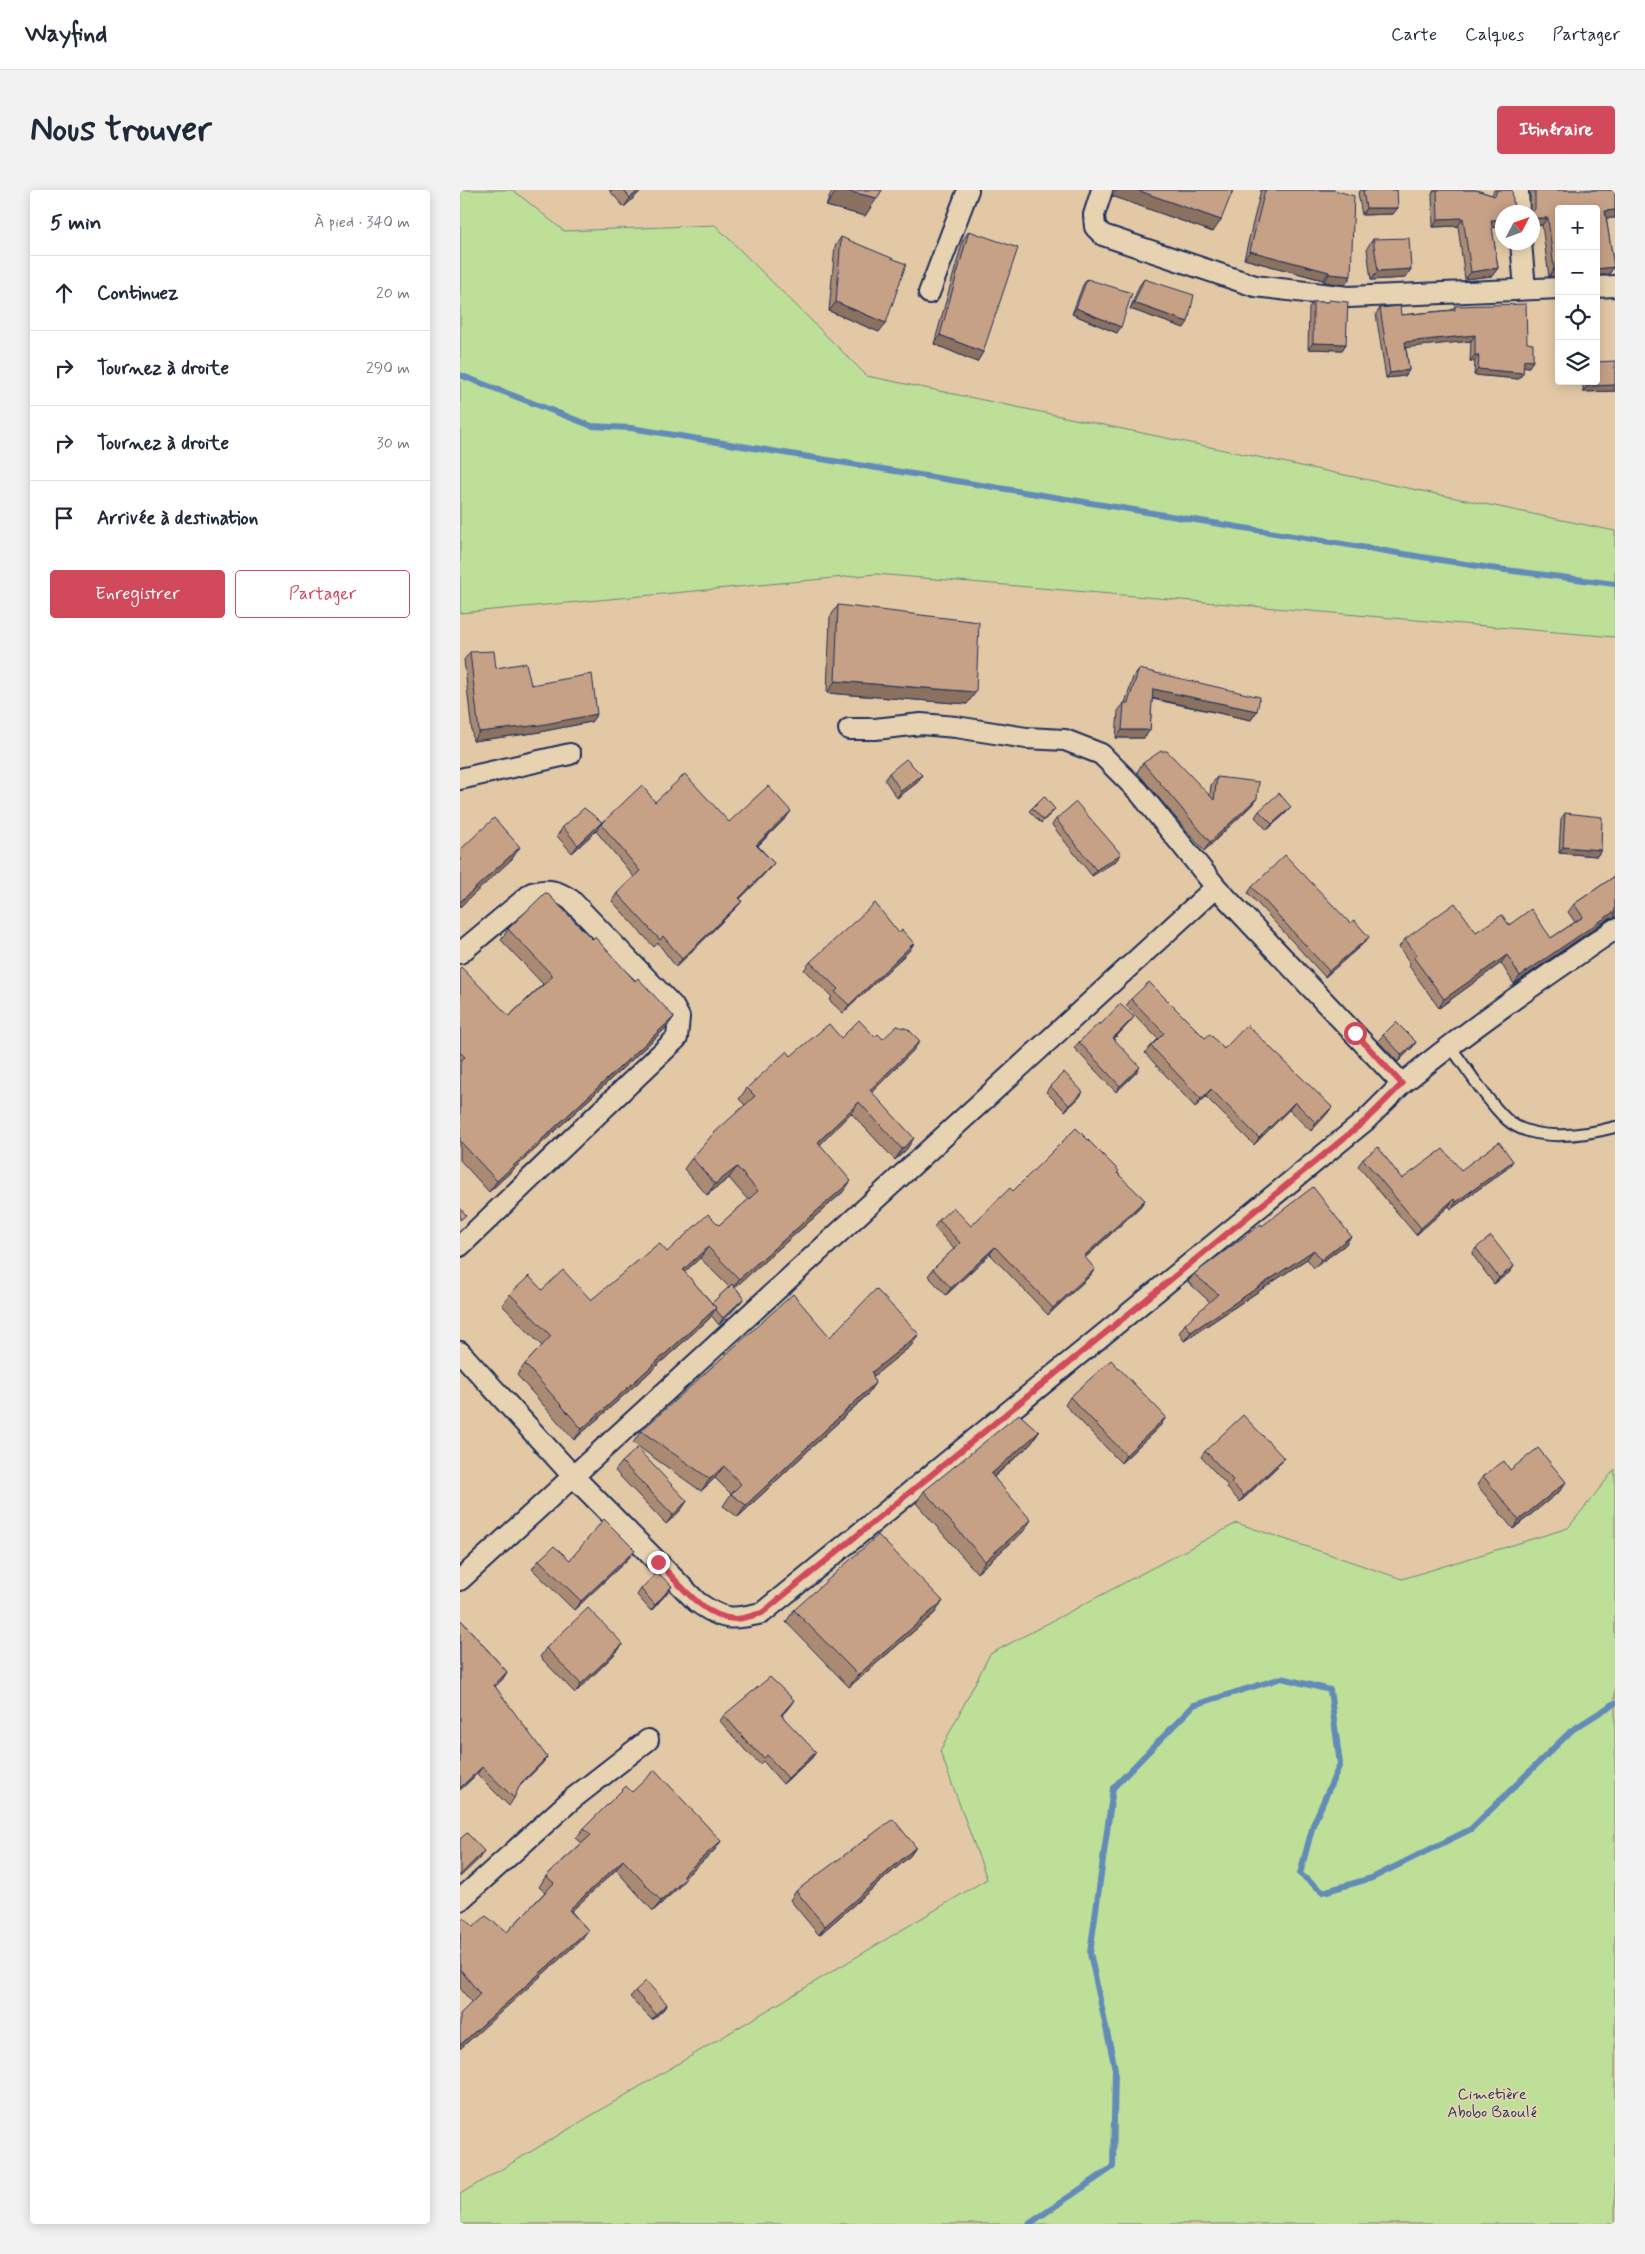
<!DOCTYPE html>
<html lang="fr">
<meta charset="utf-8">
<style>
:root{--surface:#fff;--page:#f2f2f3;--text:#1f2937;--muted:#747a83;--line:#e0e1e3;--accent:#d1495b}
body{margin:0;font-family:Mynerve,sans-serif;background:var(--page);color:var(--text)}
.controls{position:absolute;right:15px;top:15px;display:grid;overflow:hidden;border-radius:5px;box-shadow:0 2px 12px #0003}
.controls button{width:45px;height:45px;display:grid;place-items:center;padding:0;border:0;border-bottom:1px solid var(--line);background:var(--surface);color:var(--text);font:25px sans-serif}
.compass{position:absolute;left:1035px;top:15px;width:45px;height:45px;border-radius:50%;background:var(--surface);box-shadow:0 2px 12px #0003;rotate:49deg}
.stop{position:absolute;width:15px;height:15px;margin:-11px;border:4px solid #d1495b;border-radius:50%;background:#fff}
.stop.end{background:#d1495b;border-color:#fff;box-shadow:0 1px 5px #0008}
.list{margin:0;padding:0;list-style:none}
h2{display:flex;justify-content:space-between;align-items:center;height:65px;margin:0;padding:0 20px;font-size:21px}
h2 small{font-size:16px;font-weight:400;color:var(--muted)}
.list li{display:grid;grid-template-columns:32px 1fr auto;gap:15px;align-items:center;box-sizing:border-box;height:75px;padding:0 20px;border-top:1px solid var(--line)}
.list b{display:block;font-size:19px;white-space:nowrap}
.list em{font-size:16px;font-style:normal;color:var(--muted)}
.actions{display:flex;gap:10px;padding:15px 20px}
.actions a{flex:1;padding:11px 0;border:1px solid var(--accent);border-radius:5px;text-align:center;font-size:18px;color:var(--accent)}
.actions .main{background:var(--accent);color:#fff}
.icon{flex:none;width:28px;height:28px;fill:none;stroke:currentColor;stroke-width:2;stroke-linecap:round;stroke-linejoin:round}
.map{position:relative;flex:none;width:1155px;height:2034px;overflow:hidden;border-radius:5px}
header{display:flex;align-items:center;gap:30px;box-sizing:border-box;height:70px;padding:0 25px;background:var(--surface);border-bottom:1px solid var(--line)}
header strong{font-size:24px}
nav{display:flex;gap:28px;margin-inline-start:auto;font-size:18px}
.intro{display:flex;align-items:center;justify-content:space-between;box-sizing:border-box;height:120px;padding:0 30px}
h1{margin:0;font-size:35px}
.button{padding:12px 22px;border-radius:5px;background:var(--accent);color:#fff;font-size:18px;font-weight:700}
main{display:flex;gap:30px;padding:0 30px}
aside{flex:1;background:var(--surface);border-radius:5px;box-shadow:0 2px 12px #0003}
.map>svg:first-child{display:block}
.green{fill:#bddf98;stroke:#6c877b}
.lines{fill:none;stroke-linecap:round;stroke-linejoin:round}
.stream{stroke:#648bb7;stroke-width:6}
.lane-casing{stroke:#1b2f5e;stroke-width:14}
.street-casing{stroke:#1b2f5e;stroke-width:24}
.lane{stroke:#e7d3b1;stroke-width:10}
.street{stroke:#e7d3b1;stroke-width:20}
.wall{fill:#aa8a73;stroke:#1b2f5e;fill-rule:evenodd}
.shaded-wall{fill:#8b715e;stroke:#1b2f5e}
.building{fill:#c6a186;stroke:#1b2f5e}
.route{stroke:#d1495b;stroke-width:6}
.labels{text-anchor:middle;stroke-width:4;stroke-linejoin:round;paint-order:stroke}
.park-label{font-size:16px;fill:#2b4164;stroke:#e7d3b1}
</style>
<header>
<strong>Wayfind</strong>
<nav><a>Carte</a><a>Calques</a><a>Partager</a></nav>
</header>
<div class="intro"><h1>Nous trouver</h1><a class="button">Itinéraire</a></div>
<main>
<aside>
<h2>5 min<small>À pied · 340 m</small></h2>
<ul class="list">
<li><svg class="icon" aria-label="ahead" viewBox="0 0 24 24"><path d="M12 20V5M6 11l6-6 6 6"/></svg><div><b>Continuez</b></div><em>20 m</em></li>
<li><svg class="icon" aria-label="right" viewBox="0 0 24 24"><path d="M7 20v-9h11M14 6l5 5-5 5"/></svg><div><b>Tournez à droite</b></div><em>290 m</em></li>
<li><svg class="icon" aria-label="right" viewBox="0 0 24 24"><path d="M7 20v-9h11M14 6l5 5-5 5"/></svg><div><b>Tournez à droite</b></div><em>30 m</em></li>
<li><svg class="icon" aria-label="arrive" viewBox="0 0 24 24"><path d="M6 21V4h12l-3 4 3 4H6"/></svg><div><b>Arrivée à destination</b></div></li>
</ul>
<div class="actions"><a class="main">Enregistrer</a><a>Partager</a></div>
</aside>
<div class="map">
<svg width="1155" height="2034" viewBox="0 0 1155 2034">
<rect width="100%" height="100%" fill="#e3c8a5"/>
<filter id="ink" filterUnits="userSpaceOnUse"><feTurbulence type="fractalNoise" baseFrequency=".02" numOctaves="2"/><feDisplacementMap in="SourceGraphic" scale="10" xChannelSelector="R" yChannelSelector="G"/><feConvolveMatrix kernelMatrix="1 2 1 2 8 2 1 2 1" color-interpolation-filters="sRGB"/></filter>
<g filter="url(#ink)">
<path class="green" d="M0 0H53L104 41 255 35 407 186 1155 341V447L416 384 0 423Z
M1155 1279V2034H0V2004L527 1689 480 1561 530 1464 777 1333 942 1389 1108 1338Z"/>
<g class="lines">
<path class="stream" d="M0 185 132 236 171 238 1030 378 1155 394
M569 2034 653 1977 655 1879 630 1763 653 1598 734 1515 822 1488 870 1500 880 1574 853 1635 840 1684 863 1702 912 1688 1011 1639 1112 1540 1155 1513"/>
<g class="lane-casing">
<path id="lane" d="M989 855C1005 875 1032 919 1051 933 1078 952 1125 945 1155 937"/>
</g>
<g class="street-casing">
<path id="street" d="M642 0 634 25 635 37 643 45 795 96 888 107 1099 98
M1058 0 1059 22
M1061 52 1065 99
M1136 97 1155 96
M469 103 508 0
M0 589 110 564
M0 763 72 703C88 699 97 700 111 710L213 816 219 827 217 848 0 1056
M942 894C1010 838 1082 789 1155 739
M0 1162 113 1286 237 1412C264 1431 271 1430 302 1423L905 931 942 894 756 697 679 602 641 564 605 550 566 548 496 537 461 534 415 539H389
M0 1390 756 697
M0 1710 111 1610 188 1550"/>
</g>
<use href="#lane" class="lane"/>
<use href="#street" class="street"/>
</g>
<path class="wall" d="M149 0H182L164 17Z
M372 0H422L405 26 366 16Z
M653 0H773L753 42 652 6Z
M801 0H874L885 95 864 92 863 90 784 69Z
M901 0H937L933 24 902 25 898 3Z
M974 0H1016L1032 5 1034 0H1052L1032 38 1038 78 1032 86 1005 89 998 36 973 37 972 4Z
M1073 0H1155V28H1146L1154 77 1149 84 1099 19V87H1089L1082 35 1072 36V22H1070V4Z
M509 41 523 162 517 172 474 154 503 50Z
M381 47 419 142 369 121 375 56Z
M913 49 951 79 945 88 911 90 907 58Z
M627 89 657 143 612 124 623 95Z
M684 89 724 138 670 119 679 96Z
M869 110 886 154 882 160 848 159 849 118 853 112H868Z
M995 116 1067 153 1069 177 1063 176V183L1059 189 1014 185 1015 171H1010L1011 151 946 157 949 180 945 186 926 188 916 124 920 118 941 125 992 120Z
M1123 191H1136L1155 201 1123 202Z
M378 415 507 514 367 503 370 427Z
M10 462 36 478 137 524 131 532 74 543 13 551 4 470Z
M679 479 797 521 791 530 692 509 690 540 684 548H656L658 521 664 513H665L673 487Z
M683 573 750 605 751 595 757 587 797 608 791 616 744 661 677 582Z
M429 583 458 592 437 608 425 590Z
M195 612 269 632 331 621 325 629 298 656 314 673 308 680 280 709 282 711 276 718 216 777 198 753 194 757 152 711 157 703 174 687 136 641 112 663 97 646 103 637 142 632Z
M831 617 826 623 807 640 795 627 799 621Z
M572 618 595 619 593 622 581 633 569 621Z
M1105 623 1141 660 1137 666 1099 663 1101 629Z
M596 629 656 671 632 686 592 635Z
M1155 686V728L1148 729 1054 794 1041 773 979 818 949 776 950 773 939 757 945 749 1016 742 1049 735 1091 748 1115 732 1108 722 1114 714Z
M792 697 905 752 865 787 788 703Z
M48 739 132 749 214 827 206 838 29 1002 0 970V778L49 826 83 794 41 750Z
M439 743 454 753 449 761 383 823 369 810 372 807 344 780 350 772Z
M671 809 745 848 872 917 866 925 851 941 829 920 794 955 746 907 735 917 685 863 691 856 698 849 666 816Z
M669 833 654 849 676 883 656 902 614 858 619 852 640 835Z
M923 845 956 852 952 858 938 872 918 851Z
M415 847 423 849 452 862 412 902 447 959 435 970 391 923 360 954 383 1002 275 1097 284 1108 279 1114 259 1135 251 1125 249 1129 114 1250 57 1185 65 1174 82 1156 42 1115 50 1104 82 1100 131 1110 207 1062 259 1035 288 1010 269 988 247 1005 224 979 232 968 285 915 279 909 287 898 331 866 381 848ZM240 1068 269 1097 252 1113 224 1082Z
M590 896 619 908 605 921 586 902Z
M903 969 942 989 1001 980 1048 978 991 1019 989 1016 956 1045 898 976Z
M658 983 680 1017 625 1068 630 1086 588 1125 530 1064 486 1105 468 1086 473 1079 494 1059 474 1037 479 1030 511 1036 553 1001Z
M802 1036 891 1046 885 1055 854 1078 847 1069 724 1151 719 1143 725 1134 750 1112 728 1092 734 1084Z
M1016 1058 1054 1076 1050 1082 1034 1094 1012 1064Z
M459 1144 451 1156 413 1186 407 1205 278 1327 263 1316 271 1304 255 1288 241 1301 173 1253 181 1241 370 1147Z
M610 1207 701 1235 661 1273 605 1215Z
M579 1242 571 1254 534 1287 563 1342 517 1383 456 1313 464 1301Z
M745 1261 824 1268 820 1274 780 1312 767 1298 768 1296 741 1267Z
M162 1272 227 1311 221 1320 206 1334 155 1281Z
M1050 1280 1100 1301 1053 1339 1017 1295 1023 1286Z
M175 1360 168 1369 114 1420 72 1379 79 1370H110Z
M181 1399 208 1402 191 1421 177 1405Z
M334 1420 475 1423 389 1497 326 1432Z
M0 1429 47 1482 42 1490 35 1496 82 1574 59 1596 54 1608 49 1616 17 1584 0 1600Z
M163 1454 156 1463 115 1503 80 1467 86 1458Z
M330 1516 322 1525 352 1568 323 1594 303 1571 300 1574 285 1560 260 1531 264 1525Z
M172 1602 261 1651 254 1661 225 1687 218 1698 193 1721 156 1680 111 1721 128 1740 121 1750 12 1813 0 1798V1732L13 1737 47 1742 85 1702 79 1697 86 1686 122 1653 116 1648 124 1638Z
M456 1657 450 1666 359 1745 330 1710 336 1701Z
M175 1801 207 1814 203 1820 192 1830 170 1807Z"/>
<path class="shaded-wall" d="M179 0H182L164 17 170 8Z
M377 0H383L417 8 405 26 366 16Z
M657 0H677L761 30 753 42 652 6Z
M906 18H938L933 24 902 25Z
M1155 20V28H1140L1145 21Z
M1003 28 998 36 973 37 978 29Z
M1072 28H1088L1082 35 1072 36Z
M1031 30H1042V37L1026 38Z
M790 61 869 82 863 90 784 69Z
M1154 77 1149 84 1136 86V79Z
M1038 78 1032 86 1005 89 1011 82Z
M951 79 945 88 911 90 918 81Z
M1094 79H1099V87H1089Z
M869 84 891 86 885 95 864 92Z
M376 112 426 133 419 142 369 121Z
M674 113 728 132 724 138 670 119Z
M616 118 661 137 657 143 612 124Z
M480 145 523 162 517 172 474 154Z
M1015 145 1011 151 941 158 945 152Z
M853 153 886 154 882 160 848 159Z
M1015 165H1019L1015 171H1010Z
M1064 170 1073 171 1069 177 1059 176Z
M1018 179 1063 183 1059 189 1014 185Z
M949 180 945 186 926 188 930 183Z
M1155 195V201L1123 202 1127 196Z
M375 491 516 502 507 514 367 503Z
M693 499 797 521 791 530 687 507Z
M137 524 131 532 74 543 13 551 19 542Z
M662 540H690L684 548H656Z
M462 585 458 592 437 608 441 601Z
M797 608 791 616 744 661 750 652Z
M831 617 826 623 807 640 812 634Z
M331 621 325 629 291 662 296 655Z
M142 632 136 641 112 663 118 655Z
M60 657 52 669 0 717V712Z
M1103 657 1141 660 1137 666 1099 663Z
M661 664 656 671 632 686 636 680Z
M314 673 308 680 274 715 279 708Z
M282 711 276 718 216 777 222 769Z
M1154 721H1155V728L1148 729 1054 794 1060 786Z
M909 747 905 752 865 787 869 781Z
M454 753 449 761 383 823 389 815Z
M1047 765 1041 773 979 818 984 809Z
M214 827 206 838 29 1002 37 991Z
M674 827 669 833 649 854 653 848Z
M460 851 452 862 403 911 410 900Z
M956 852 952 858 938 872 942 865Z
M680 877 676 883 656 902 660 896Z
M751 899 746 907 735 917 741 909Z
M623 902 619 908 605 921 609 915Z
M399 912 391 923 351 964 358 952Z
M835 912 829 920 794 955 799 948Z
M872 917 866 925 851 941 856 933Z
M454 948 447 959 435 970 442 959Z
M1053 971 1048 978 991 1019 996 1012Z
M277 977 269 988 247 1005 255 994Z
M391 991 383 1002 272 1100 279 1089Z
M994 1009 989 1016 956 1045 961 1038Z
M685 1010 680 1017 619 1073 624 1066Z
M891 1046 885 1055 854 1078 861 1070Z
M248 1057 240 1068 215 1091 223 1080Z
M535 1057 530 1064 486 1105 491 1098Z
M854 1060 847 1069 724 1151 731 1142Z
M1054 1076 1050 1082 1034 1094 1039 1088Z
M635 1079 630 1086 588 1125 593 1118Z
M284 1108 279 1114 259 1135 263 1128Z
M256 1118 249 1129 114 1250 122 1239Z
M459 1144 451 1156 404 1194 412 1182Z
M415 1193 407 1205 278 1327 286 1315Z
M706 1227 701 1235 661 1273 666 1265Z
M579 1242 571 1254 523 1296 531 1284Z
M824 1268 820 1274 780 1312 784 1306Z
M264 1276 255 1288 241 1301 250 1289Z
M1106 1292 1100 1301 1053 1339 1059 1330Z
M227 1311 221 1320 206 1334 213 1325Z
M571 1330 563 1342 517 1383 525 1371Z
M175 1360 168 1369 114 1420 121 1411Z
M212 1396 208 1402 191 1421 195 1415Z
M483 1411 475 1423 389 1497 398 1485Z
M163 1454 156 1463 115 1503 121 1494Z
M47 1482 42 1490 29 1502 34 1495Z
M334 1510 330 1516 317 1531 321 1525Z
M356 1562 352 1568 323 1594 328 1588Z
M87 1567 82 1574 56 1600 61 1593Z
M22 1577 17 1584 0 1600V1598Z
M261 1651 254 1661 216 1695 223 1685Z
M456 1657 450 1666 359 1745 365 1736Z
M24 1661 19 1669 0 1687V1685Z
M163 1670 156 1680 102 1730 109 1720Z
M226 1688 218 1698 193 1721 201 1711Z
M128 1740 121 1750 0 1859V1855Z
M207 1814 203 1820 192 1830 196 1824Z"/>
<path class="building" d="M164 0H179L170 8Z
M383 0H422L417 8Z
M677 0H773L761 30Z
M805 0H874L894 6 891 86 869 84V82L790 61Z
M903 0H937L938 18H906Z
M977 0H1016L1035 6 1037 0H1052L1054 20 1056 22H1042V30H1031L1038 78 1011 82 1003 28 978 29Z
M1075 0H1155V20L1145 21 1154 77 1136 79V19H1099V79H1094L1088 28H1072V22L1075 19Z
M509 41 558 58 523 162 480 145Z
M381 47 446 74 426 133 376 112Z
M949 48 951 79 918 81 913 49Z
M627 89 672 103 661 137 616 118Z
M684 89 734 105 728 132 674 113Z
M869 110 888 112 886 154 853 153V112H869Z
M1066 114 1067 153 1073 154V171L1064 170 1063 183 1018 179 1019 165H1015V145L945 152 949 180 930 183 920 118 940 116 941 125 995 120V116Z
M1155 171V195L1127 196V191H1136V172Z
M378 415 519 432 516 502 375 491Z
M34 461 36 478 66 473 71 495 132 484 137 524 80 535 19 542 10 462Z
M679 479 800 507 797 521 693 499 690 540H662L664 513H668Z
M701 561H707L754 610 757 587 799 592 797 608 750 652 683 573Z
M446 569 462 585 441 601 429 583Z
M225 584 269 632 308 596 331 621 296 655 314 673 279 708 282 711 222 769 203 746 200 750 157 703 180 681 141 634 182 595 195 612Z
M819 603 831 617 812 634 799 621Z
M584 606 595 619 583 630 572 618Z
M616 612 661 664 636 680 596 629Z
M124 618 142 632 118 655 103 637Z
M1105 623 1142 627 1141 660 1103 657Z
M34 628 60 657 0 712V660Z
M825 665 890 733 894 730 909 747 869 781 792 697Z
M1155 686V721L1060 786 1047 765 984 809 954 768 957 765 945 749 995 713 1016 742 1042 725 1049 735 1071 719 1091 748 1123 727 1114 714Z
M85 703H87L132 749 135 747 175 791 178 788 214 827 37 991 0 951V871L5 867 0 862V778L1 777 49 826 93 786 48 739Z
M415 713 439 743 442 740 454 753 389 815 375 802 378 799 350 772Z
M689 792 745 848 750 844 764 859 787 835 872 917 856 933 835 912 799 948 751 899 741 909 691 856 704 843 671 809Z
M660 814 674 827 653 848 680 877 660 896 619 852 639 833 640 835Z
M399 830 415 847 418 844 423 849 437 836 448 839 460 851 410 900 454 948 442 959 399 912 358 952 391 991 279 1089 248 1057 223 1080 256 1118 122 1239 65 1174 91 1146 50 1104 69 1086 82 1100 103 1080 131 1110 199 1053 207 1062 248 1024 259 1035 298 1001 277 977 255 994 232 968 254 943 295 906 287 898 327 861 331 866 369 834 381 848Z
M936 832 956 852 942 865 923 845Z
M604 882 623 902 609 915 590 896Z
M616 938 659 981 657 983 685 1010 624 1066 635 1079 593 1118 535 1057 491 1098 473 1079 500 1053 479 1030 493 1017 511 1036 550 998 553 1001Z
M1039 952 1053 971 996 1012 994 1009 961 1038 903 969 918 957 942 989 983 959 1001 980Z
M853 997 891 1046 861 1070 854 1060 731 1142 725 1134 758 1104 734 1084 801 1034 802 1036Z
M0 1018 6 1025 0 1030Z
M1031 1046 1054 1076 1039 1088 1016 1058Z
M272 1094 284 1108 263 1128 255 1119 256 1118 252 1113Z
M416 1099 459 1144 412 1182 415 1193 286 1315 271 1304 281 1294 264 1276 250 1289 181 1241 333 1104 370 1147Z
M651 1170 706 1227 666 1265 610 1207Z
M559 1224 579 1242 531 1284 571 1330 525 1371 464 1301Z
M783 1225 824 1268 784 1306 771 1292 773 1290 745 1261Z
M177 1258 227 1311 213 1325 162 1272Z
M1078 1258 1106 1292 1059 1330 1023 1286 1044 1271 1050 1280Z
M144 1329 175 1360 121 1411 79 1370 94 1356 110 1370Z
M418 1345 483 1411 398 1485 334 1420Z
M197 1382 212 1396 195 1415 181 1399Z
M128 1418 163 1454 121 1494 86 1458Z
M0 1429 47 1482 34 1495 87 1567 61 1593 54 1608 22 1577 0 1598Z
M310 1487 334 1510 321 1525 356 1562 328 1588 307 1565 304 1568 289 1554 264 1525Z
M195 1580 261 1651 223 1685 226 1688 201 1711 163 1670 109 1720 128 1740 0 1855V1824L20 1804 0 1779V1749L1 1748H0V1732L4 1728 13 1737 26 1726 47 1742 94 1693 86 1686 131 1645 124 1638 166 1596 172 1602Z
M433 1629 456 1657 365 1736 336 1701Z
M7 1643 24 1661 0 1685V1649Z
M186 1791 207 1814 196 1824 175 1801Z"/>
</g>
<g class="lines" filter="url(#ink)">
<path class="route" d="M198 1372C220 1394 243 1427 275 1429 284 1429 294 1425 302 1423L905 931 942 894 895 843"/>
</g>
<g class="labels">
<g class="park-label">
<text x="1032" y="1909">Cimetière<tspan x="1032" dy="18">Abobo Baoulé</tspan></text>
</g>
</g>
</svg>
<div class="controls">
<button>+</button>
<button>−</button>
<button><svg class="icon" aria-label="locate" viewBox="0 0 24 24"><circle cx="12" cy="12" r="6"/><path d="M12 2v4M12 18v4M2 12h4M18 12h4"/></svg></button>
<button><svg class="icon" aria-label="layers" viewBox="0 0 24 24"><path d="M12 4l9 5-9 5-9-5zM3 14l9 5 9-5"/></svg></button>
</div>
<svg class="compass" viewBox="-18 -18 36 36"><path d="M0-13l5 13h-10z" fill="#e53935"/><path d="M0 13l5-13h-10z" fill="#747a83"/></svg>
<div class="stop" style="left:895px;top:843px"></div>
<div class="stop end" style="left:198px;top:1372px"></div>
</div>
</main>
